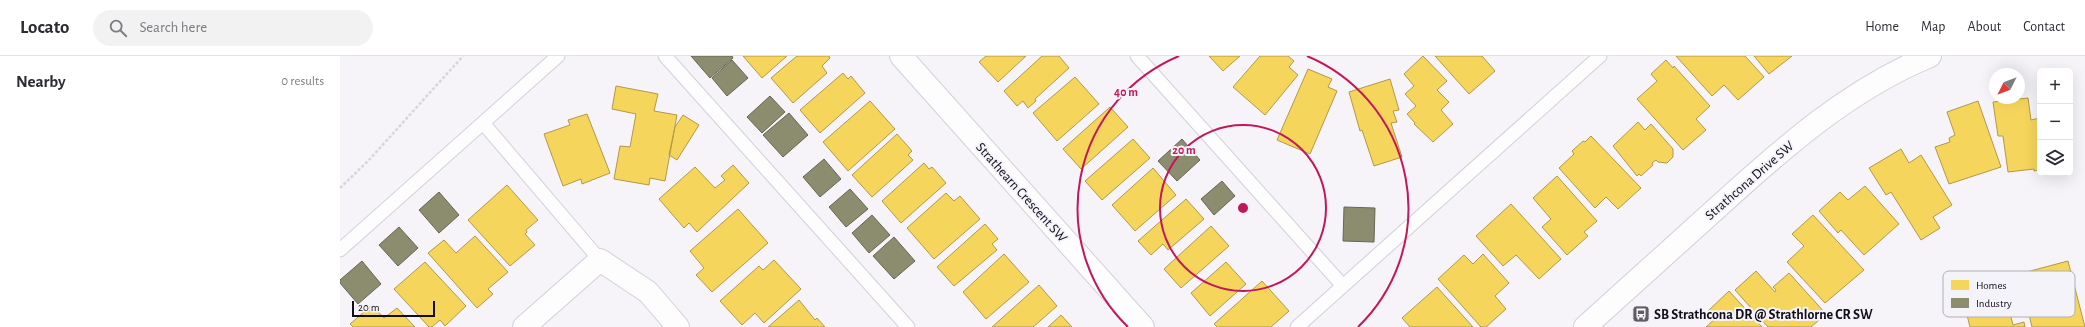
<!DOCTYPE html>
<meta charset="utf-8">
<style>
:root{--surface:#fff;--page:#f2f2f3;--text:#2b2b33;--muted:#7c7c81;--line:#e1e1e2}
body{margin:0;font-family:"Alegreya Sans",sans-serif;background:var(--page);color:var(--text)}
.controls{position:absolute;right:12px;top:12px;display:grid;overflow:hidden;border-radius:6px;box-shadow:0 4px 16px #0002}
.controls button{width:36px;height:36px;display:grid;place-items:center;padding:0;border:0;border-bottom:1px solid var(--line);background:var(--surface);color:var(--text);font:20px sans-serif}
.compass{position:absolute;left:1649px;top:12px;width:36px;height:36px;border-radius:50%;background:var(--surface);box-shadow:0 4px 16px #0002;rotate:228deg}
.scale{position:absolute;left:12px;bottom:10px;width:83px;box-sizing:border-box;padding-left:4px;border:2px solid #100c18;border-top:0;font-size:11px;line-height:14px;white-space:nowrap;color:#100c18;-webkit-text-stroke:3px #f5f3fa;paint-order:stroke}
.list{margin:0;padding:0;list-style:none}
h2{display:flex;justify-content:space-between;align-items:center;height:52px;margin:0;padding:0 16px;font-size:17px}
h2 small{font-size:13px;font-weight:400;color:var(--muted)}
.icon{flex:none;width:22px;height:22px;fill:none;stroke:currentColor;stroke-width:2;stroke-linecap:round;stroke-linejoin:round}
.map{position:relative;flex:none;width:1745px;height:271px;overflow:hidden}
header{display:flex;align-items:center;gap:24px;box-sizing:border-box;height:56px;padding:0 20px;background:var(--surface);border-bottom:1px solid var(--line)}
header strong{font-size:19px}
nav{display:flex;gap:22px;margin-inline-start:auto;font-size:14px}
.search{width:280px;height:36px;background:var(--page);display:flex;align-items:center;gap:10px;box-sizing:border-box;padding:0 14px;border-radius:22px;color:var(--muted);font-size:15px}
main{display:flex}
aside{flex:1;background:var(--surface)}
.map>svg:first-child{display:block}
.homes{fill:#f6d55c;stroke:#b19948}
.industry{fill:#8c8c6e;stroke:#676654}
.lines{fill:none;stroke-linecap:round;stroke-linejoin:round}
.lane-casing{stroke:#d2cfd8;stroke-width:15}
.street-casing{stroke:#d2cfd8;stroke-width:24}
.secondary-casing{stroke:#d2cfd8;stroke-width:24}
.path{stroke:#d7d5d8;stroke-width:2.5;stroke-dasharray:3 2;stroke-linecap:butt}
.lane{stroke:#fefdfe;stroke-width:13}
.street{stroke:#fefdfe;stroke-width:22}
.secondary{stroke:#fefdfe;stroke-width:22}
.ring{fill:none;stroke:#c2185b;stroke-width:2}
.labels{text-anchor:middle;stroke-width:4;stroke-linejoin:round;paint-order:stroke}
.street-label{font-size:14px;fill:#100c18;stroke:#f5f3fa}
.poi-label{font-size:14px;font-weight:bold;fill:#100c18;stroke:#f5f3fa;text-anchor:start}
.key{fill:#f5f3fa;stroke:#b0aeb6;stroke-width:1}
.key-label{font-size:11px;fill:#100c18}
.centre{fill:#c2185b;stroke:#f5f3fa;stroke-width:2}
.ring-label{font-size:12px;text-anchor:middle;font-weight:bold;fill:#c2185b;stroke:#f5f3fa;stroke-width:4;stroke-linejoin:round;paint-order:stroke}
</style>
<header>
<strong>Locato</strong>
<div class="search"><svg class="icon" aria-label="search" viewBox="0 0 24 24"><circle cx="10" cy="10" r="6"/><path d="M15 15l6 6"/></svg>Search here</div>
<nav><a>Home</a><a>Map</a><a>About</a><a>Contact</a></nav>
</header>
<main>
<aside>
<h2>Nearby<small>0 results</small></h2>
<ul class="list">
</ul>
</aside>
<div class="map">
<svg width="1745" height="271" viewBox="0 0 1745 271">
<rect width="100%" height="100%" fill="#f6f4f9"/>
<path class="homes" d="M403 0H447L422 22Z
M457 0H489L490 2 482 10 487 17 453 47 431 22Z
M646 0H686L658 26 639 6Z
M702 0H719L729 12 695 43 696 45 688 52 683 45 677 50 664 35Z
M869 0H900L883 15Z
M920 0H948L954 5 949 11 958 19 925 59 893 31Z
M1083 0 1107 25 1097 34 1109 46 1101 54 1113 68 1093 86 1074 68 1075 67 1067 58 1076 50 1065 38 1074 30 1064 18Z
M1095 0H1142L1155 15 1129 38Z
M1336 0H1405L1424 21 1398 44 1384 29 1372 40Z
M1414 0H1452L1429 18Z
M1326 4 1333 12 1334 10 1370 50 1356 63 1366 74 1343 94 1297 43 1317 25 1311 18Z
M968 13 992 23 988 31 997 35 970 98 937 84Z
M503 17 508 23 511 20 525 37 480 77 460 54Z
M735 21 759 48 717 85 693 57Z
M1050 23 1059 54 1053 55 1057 66 1051 67 1062 101 1034 110 1022 74 1020 75 1009 36Z
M276 30 318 38 314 55 337 59 325 125 310 122 309 129 274 123 280 90 290 91 296 58 272 53Z
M1688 42 1691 64 1700 62V114L1694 115V113L1668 116 1663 80H1658L1653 46Z
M530 45 555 73 508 115 483 86Z
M1638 45 1661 111 1609 128 1595 91 1610 86 1609 82 1615 79 1607 56Z
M770 51 788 71 741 113 723 93Z
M247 58 270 117 242 128 241 123 223 130 204 78 230 69 228 64Z
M343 59 359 69 337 104 329 99 335 71Z
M1298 66 1305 74 1311 68 1333 93V101L1327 107 1318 106 1316 104 1312 107 1313 109 1301 120 1299 118 1297 120 1273 90Z
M557 78 572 95 568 99 573 104 532 141 512 119Z
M1251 80 1301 132 1278 153 1266 141 1255 152 1219 112 1234 98 1232 95 1243 85 1245 86Z
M793 83 810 102 762 144 745 125Z
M1561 93 1569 107 1581 99 1612 149 1593 161 1600 172 1581 184 1551 136 1546 139 1529 112Z
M584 107 589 113 592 111 606 127 561 167 542 145Z
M393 109 409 127 357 176 349 167 344 172 319 143 355 111 375 132 385 124 381 120Z
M813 112 836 139 795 175 772 149Z
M1217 120 1257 165 1244 176 1248 180 1227 199 1202 171 1211 163 1193 142Z
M167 129 198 164 186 174 187 176 185 178 195 189 170 210 128 164Z
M1525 130 1559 168 1524 199 1501 174 1498 177 1479 155 1500 136 1508 144Z
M606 137 614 145 620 140 640 163 594 203 567 172Z
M846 143 864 163 828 194 823 188 811 199 798 185Z
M1171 148 1221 203 1199 223 1176 199 1163 210 1136 180Z
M398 153 428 187 372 236 356 219 364 212 350 195Z
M1473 159 1524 214 1485 247 1447 206 1464 190 1452 178Z
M645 168 658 183 652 188 657 194 614 230 597 211Z
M871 170 889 190 841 232 824 213Z
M135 180 168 216 148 233 153 238 137 252 88 197 104 184 116 197Z
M664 198 689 226 646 263 623 236Z
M1143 198 1169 227 1155 240 1166 253 1146 271H1141L1098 223 1124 199 1133 208Z
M434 204 461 233 424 267 415 257 402 269 380 245 419 210 423 214Z
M1728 205 1745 271H1692L1679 218Z
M85 206 126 250 105 270 100 264 92 271H89L54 233Z
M886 206 906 228 870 260 851 237Z
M1416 215 1435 236 1436 234 1433 231 1449 217 1486 258 1471 271H1428L1395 234Z
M922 225 949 255 931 271H877L874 268Z
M699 229 717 250 693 271H652Z
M1097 231 1133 271H1070L1062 262Z
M1389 235 1422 271H1366L1375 263 1368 255Z
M1666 241 1673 269 1684 266 1685 271H1630L1625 251Z
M459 244 475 264 477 262 485 271H428Z
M32 249 44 262 57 252 75 271H13L10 268Z
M721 259 732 271H708Z"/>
<path class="industry" d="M351 0H392L393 2 370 22Z
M392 4 408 22 387 40 372 22Z
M430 40 445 56 422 77 407 61Z
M449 57 468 79 443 101 423 79Z
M842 83 860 104 837 125 818 105Z
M484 103 501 123 480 141 463 121Z
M882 125 895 140 874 159 861 143Z
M510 133 528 153 506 171 489 151Z
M99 136 119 159 99 177 79 154Z
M1004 151 1035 152 1034 186 1003 185Z
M532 159 550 179 529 197 512 177Z
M59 171 78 192 58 210 39 189Z
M554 181 575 205 554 223 533 200Z
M22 205 41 228 18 248 0 227V224Z"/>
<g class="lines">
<g class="lane-casing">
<path id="lane" d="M325 0 568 271
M797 0 1003 230
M143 67 260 204
M0 194 218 0
M957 271 1260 0"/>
</g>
<g class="street-casing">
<path id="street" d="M561 0 803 271
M184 271 260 204 308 236 338 271"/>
</g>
<g class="secondary-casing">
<path id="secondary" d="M1245 271C1289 231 1334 191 1378 151 1443 92 1508 34 1590 0"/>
</g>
<path class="path" d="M0 132 29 104 123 0"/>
<use href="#lane" class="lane"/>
<use href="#street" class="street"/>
<use href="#secondary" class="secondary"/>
</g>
<g class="ring">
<circle cx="903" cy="152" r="83"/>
<path d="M788 271A165 165 0 0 1 839 0M967 0A165 165 0 0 1 1018 271"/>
</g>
<defs>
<g id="bus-square" transform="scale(0.9)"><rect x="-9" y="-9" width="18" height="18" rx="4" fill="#605d67" stroke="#f5f3fa"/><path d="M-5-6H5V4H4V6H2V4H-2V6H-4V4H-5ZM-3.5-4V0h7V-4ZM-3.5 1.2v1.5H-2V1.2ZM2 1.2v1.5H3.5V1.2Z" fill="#fff"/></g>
</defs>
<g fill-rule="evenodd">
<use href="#bus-square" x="1301" y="258"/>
</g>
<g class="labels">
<g class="street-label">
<text transform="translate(1409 124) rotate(-41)" y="5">Strathcona Drive SW</text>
<text transform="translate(682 136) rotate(48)" y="5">Strathearn Crescent SW</text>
</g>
<g class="poi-label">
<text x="1314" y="263">SB Strathcona DR @ Strathlorne CR SW</text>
</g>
</g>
<rect x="1603" y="215" width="132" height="46" rx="6" class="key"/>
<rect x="1611" y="224" width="18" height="10" fill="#f6d55c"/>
<rect x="1611" y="242" width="18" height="10" fill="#8c8c6e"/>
<g class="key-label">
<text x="1636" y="233">Homes</text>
<text x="1636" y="251">Industry</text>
</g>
<circle cx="903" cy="152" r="6" class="centre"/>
<g class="ring-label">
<text x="786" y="40">40 m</text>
<text x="844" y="98">20 m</text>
</g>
</svg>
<div class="controls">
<button>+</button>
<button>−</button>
<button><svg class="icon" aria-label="layers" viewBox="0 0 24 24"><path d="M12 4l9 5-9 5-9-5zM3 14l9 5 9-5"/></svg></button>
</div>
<svg class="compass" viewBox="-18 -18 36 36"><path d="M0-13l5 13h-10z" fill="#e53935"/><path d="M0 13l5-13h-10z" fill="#7c7c81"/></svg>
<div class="scale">20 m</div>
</div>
</main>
